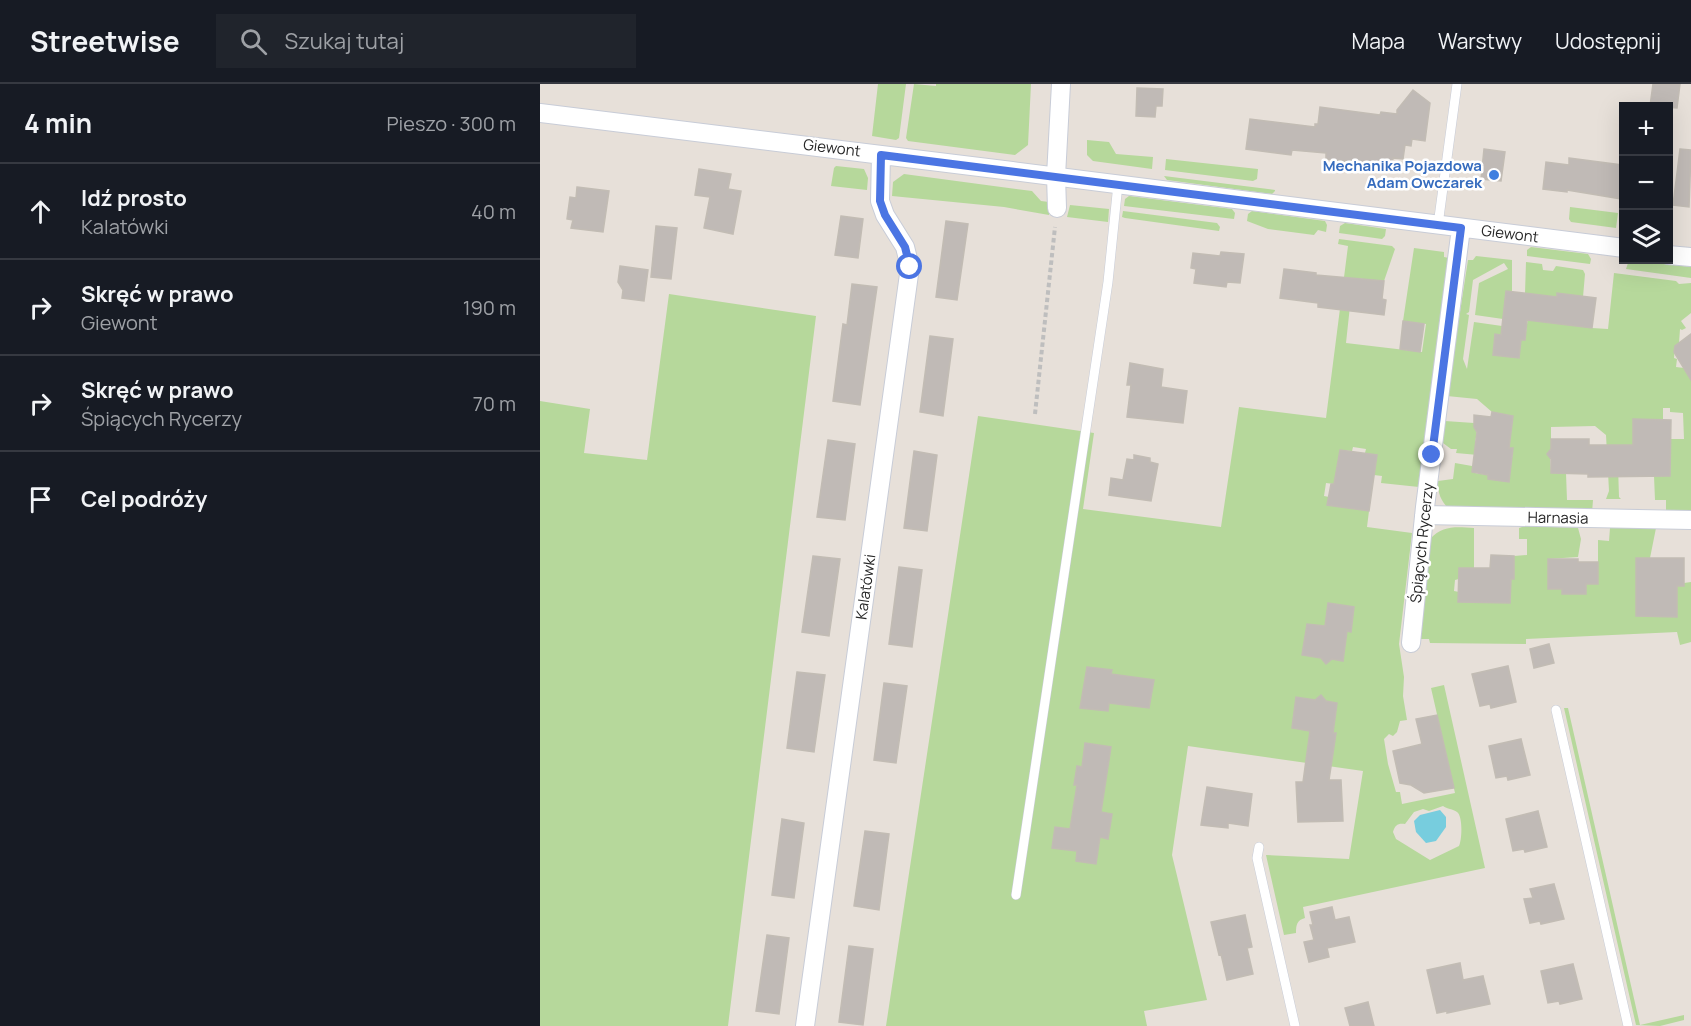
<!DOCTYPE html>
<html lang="pl">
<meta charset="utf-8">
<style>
:root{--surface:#171b24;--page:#20242c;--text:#f1f3f6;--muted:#9ea1a6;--line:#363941}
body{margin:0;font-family:Manrope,sans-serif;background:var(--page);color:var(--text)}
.controls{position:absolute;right:18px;top:18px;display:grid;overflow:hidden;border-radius:0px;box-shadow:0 6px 24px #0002}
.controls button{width:54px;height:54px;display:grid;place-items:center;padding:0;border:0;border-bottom:2px solid var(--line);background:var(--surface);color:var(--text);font:30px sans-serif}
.stop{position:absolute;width:18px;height:18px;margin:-14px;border:4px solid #4b75e3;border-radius:50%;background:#fff}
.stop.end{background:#4b75e3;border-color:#fff;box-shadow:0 2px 6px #0008}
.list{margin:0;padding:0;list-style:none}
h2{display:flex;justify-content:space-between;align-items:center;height:78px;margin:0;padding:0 24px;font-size:26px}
h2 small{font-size:20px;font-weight:400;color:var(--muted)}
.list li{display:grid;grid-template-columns:39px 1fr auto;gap:18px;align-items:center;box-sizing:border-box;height:96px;padding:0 24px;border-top:2px solid var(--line)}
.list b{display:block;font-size:22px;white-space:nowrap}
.list p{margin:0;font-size:20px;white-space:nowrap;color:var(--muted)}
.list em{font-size:20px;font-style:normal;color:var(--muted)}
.icon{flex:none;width:33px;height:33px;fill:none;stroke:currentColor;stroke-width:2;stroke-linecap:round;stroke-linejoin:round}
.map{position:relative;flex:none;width:1151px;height:942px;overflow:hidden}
header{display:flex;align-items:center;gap:36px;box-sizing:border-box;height:84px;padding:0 30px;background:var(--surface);border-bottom:2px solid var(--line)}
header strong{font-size:28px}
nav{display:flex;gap:33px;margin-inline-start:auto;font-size:21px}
.search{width:420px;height:54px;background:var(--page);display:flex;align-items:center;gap:15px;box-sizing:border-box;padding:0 21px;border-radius:0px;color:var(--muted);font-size:22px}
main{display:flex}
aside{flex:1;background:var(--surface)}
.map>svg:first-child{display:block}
.green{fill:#b6d89b;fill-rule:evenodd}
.water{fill:#77cdde}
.building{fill:#c0bab6;stroke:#c2bcb4;stroke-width:1.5}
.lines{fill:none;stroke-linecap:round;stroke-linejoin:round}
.lane-casing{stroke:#c8ccd7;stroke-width:10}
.street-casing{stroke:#c8ccd7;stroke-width:20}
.path{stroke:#bebebe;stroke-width:4;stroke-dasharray:4.5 3;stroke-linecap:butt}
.lane{stroke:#fff;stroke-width:9}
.street{stroke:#fff;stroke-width:18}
.route{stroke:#4b75e3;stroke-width:8}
.shop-dot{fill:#3f7fe0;stroke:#fff;stroke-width:2}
.labels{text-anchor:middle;stroke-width:5;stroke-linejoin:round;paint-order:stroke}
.street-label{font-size:15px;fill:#262626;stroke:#fff}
.shop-label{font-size:15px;font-weight:bold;fill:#366cbe;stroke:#fff;text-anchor:end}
</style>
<header>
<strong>Streetwise</strong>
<div class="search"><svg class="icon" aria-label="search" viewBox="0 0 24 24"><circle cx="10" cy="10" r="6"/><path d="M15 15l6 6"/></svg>Szukaj tutaj</div>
<nav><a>Mapa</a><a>Warstwy</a><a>Udostępnij</a></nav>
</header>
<main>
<aside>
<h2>4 min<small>Pieszo · 300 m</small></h2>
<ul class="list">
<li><svg class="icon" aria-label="ahead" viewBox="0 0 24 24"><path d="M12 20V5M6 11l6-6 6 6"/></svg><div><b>Idź prosto</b><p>Kalatówki</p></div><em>40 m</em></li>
<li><svg class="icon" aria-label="right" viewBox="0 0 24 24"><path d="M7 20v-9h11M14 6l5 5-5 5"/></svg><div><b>Skręć w prawo</b><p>Giewont</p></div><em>190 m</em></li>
<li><svg class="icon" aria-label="right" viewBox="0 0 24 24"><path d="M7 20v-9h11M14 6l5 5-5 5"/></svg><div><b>Skręć w prawo</b><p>Śpiących Rycerzy</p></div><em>70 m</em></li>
<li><svg class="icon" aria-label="arrive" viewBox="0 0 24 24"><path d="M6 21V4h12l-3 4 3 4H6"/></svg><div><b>Cel podróży</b></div></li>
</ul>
</aside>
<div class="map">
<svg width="1151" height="942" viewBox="0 0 1151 942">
<rect width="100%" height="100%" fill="#e7e0d9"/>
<path class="green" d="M338 0H366L359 54 356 56 332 52Z
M374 0 396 2V0H491L488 61 475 71 368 57 366 54Z
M547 56 569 58 576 70 613 73 612 85 553 77 547 71Z
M626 75 718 85 717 95 713 97 625 86Z
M296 82 324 85 328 94 327 106 291 102 294 84Z
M364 90 492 107 501 117 509 118V131L464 123 352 112 353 98Z
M624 92 735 106V107L732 110 627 96Z
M589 112 692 125 695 129 694 135 584 122 585 115Z
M530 121 569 125 568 138 527 133Z
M1030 123 1078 129 1076 144 1031 138 1029 135Z
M583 127 677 139 680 143 679 147 585 134 582 133Z
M712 127 785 137 787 141 786 148 778 146 774 151 728 145 707 137 708 130Z
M805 139 846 145 845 152 842 155 799 149 800 142Z
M799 155 852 162 855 165 844 197 813 194 806 259 882 268 886 240 863 237 874 164 904 168V173L909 174 879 403 841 399 842 392 834 391 836 371 825 369 826 365 813 363 812 367 800 366 797 387 802 401 786 399 784 412 789 413 788 421 829 427 827 443 872 449 859 560 864 593 863 612 867 636 860 637 857 648 853 652 849 650 844 655 848 680 856 708H860L862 720 915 709 891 604 904 601 945 784 763 823 765 834C757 836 756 841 756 849L744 851 726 771 809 775 823 687 648 662 632 771 667 916 604 927 607 942H346L438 332 554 349 543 425 681 443 699 323 786 334 808 162 798 160ZM903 722C907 725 913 725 917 728 923 732 922 756 919 762L890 776 856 755 853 748C855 741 858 739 865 740L874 728 883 725 889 727Z
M991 163 1048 170 1051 175 1050 180 987 172V166Z
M936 172 972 176V207H966L963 235 935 231 939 199 968 185 964 179 933 196 929 228 926 230 929 231 923 275 927 285 934 238 962 242 961 251 955 250 953 271 979 273 981 256H985L991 210 985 209 986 178 1002 180 1003 186 1013 187 1016 182 1043 186 1045 190 1043 213 1052 244 1068 245 1074 189 1136 197 1139 200 1151 199V229L1141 237 1146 244 1142 246 1140 245 1139 259 1135 262 1134 274 1137 275 1136 283 1144 284 1151 291V427L1126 428V416H1115L1114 392H1130L1131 355H1144L1143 329 1130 328V324H1123V335H1093V382H1078L1079 413 1081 415H1066L1069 407 1066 351 1055 342 1011 343V365L1008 369 1010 374 1011 389H1026L1027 416H1053L1052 429 909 425C900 416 898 409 898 397L913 395 915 379 932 382V386L935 389 948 391V395L969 398 973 365 969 364 973 332 952 328 937 315 907 312 928 176H933Z
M1089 176 1151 183V194L1086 185Z
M129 210 276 232 188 942H0V317L50 325 44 369 107 376Z
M905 337 934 339V343L937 346 935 360 939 361 938 371 916 369 917 365H911L903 359 901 344Z
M1117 439 1110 474H1096V532L1137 533V502H1144V499L1151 498V558L1140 561 1137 548 986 555V560L890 559 889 555H878L890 455C903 441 916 443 934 444V484L919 495 915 496 914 507 919 508V518L970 519 971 495H974V472L987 471V455H979V444L985 442 1038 444 1041 455 1038 473 1008 475V505H1022V510H1045L1046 500H1058V456L1069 457 1070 444 1052 443 1049 440Z
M1024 624H1028L1100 941 1144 931V936L1120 942 1096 941Z"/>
<path class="water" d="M900 726 906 733V743L896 757 886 759 876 748 874 737 880 731Z"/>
<path class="building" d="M1113 0H1140L1137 24 1110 22Z
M597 4 623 5 622 22H616L615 33 596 32Z
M873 6 890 19 885 57 872 55 871 62 865 61 863 75 853 74 852 83 786 75V69L752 66 751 71 706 65 710 35 775 43V40H778L780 23 840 31 841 28 857 30V26Z
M944 65 965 68 961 97 941 95Z
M1140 65 1151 66 1149 123 1133 121Z
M1029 74 1082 81 1081 87 1083 88 1082 115 1027 106V108L1003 105 1006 78 1029 81Z
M159 85 191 90 188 105 201 107 193 150 164 144 170 113 155 111Z
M37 103 69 107 63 148 31 144 33 136 27 135 30 113 36 114Z
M301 132 323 135 318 174 295 171Z
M406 137 428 140 417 216 396 213Z
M116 142 137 144 131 195 111 193Z
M681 168 704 170 700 199 687 198 686 203 654 199 656 185 651 184 653 169 680 172Z
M80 182 108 186 104 217 82 214 83 206 78 198Z
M744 185 776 189V191L844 197 842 215 846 216 844 231 778 223V219L740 214Z
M312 200 337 203 320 321 293 317 303 240 307 241Z
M966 207 1017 213V209L1056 214 1052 244 987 236 985 256H981L979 274 953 271 955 250 961 251Z
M863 237 884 240 880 268 860 265Z
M1151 250V296L1134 268 1135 262Z
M390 252 413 255 403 332 380 328Z
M590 279 623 285 621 303 647 307 643 339 587 333 591 301H587Z
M952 328 973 332 969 364H973L969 398 948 395V391L932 388 937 348 934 343V331L951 333Z
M1093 335 1131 336 1130 392 1048 393V390L1011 389V375L1007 370 1011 365V355H1049V361H1093Z
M288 356 315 360 305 436 277 433Z
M800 366 837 371 829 427 787 421 791 400H794Z
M374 367 397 371 387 447 364 444Z
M594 371 610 374V378L618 380 611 417 569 411 571 394 583 396 587 375 594 376Z
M951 471 974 472V495H971L970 519 918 518 919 484H950Z
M273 472 300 475 289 552 262 548Z
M1096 474H1144V502H1137V533L1096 532Z
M1008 475H1038V478H1058V500H1046V510H1022V505H1008Z
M359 483 382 486 372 563 349 560Z
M788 519 814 523 811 548 807 547 803 577 792 575 786 580 781 574 762 571 767 540 785 542Z
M1009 560 1014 579 994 584 990 565Z
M968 582 976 618 951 624 950 620 940 622 932 590Z
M547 583 572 586 571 590 614 596 609 624 569 619 568 627 540 624Z
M257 588 285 591 274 668 247 664Z
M344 599 367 602 356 679 334 676Z
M781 611 786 617 797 619 793 649H796L789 696H801L803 737 758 738 756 698H763L770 647 752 644 756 613 775 616Z
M897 631 914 704 884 709 871 701 860 699 853 667 882 660 876 635Z
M981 655 990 691 968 696 967 692 956 694 949 662Z
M545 659 571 663 561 728 572 730 568 755 560 753 556 780 536 777 537 767 512 764 515 743 530 745 537 701H534L537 682 542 683Z
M667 703 712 710 708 742 688 739V744L661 741Z
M998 727 1007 763 985 768 984 765 973 767 966 735Z
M242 735 264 739 254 814 232 811Z
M325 747 349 750 339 826 314 822Z
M1014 800 1024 835 1001 840 1000 837 990 839 984 815 993 814 990 805Z
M792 823 795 836 809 833 815 858 787 864 789 873 769 878 764 858 774 856 770 841H773L770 828Z
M705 831 712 863 707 864 713 890 687 896 681 870 679 871 671 838Z
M227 851 249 854 239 930 216 927Z
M309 862 333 865 323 941 299 938Z
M920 879 923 896 943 892 950 920 907 929V927L897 929 887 886Z
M1033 880 1042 915 1020 920 1019 917 1008 919 1001 887Z
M828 918 834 942H810L805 924Z"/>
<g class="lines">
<g class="lane-casing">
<path id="lane" d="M898 141 917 0
M1016 626 1088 942
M719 763 717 774 755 942
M476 811 568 198 578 100"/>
</g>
<g class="street-casing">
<path id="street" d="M0 29 472 87 1084 164
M517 124 516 92 521 0
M1128 171 1151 173
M884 431 1151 436
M871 559 885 423 921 144
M265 942 370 183 365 163 345 131 340 117 341 71"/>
</g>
<path class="path" d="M495 330 515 143"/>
<use href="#lane" class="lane"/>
<use href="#street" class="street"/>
</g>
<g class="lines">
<path class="route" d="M370 183 365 163 345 131 340 117 341 71 921 144 892 371"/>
</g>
<circle class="shop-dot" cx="954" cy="91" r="6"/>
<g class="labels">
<g class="street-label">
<text transform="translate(292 64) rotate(7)" y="5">Giewont</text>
<text transform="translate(970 150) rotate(7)" y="5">Giewont</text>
<text transform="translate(1018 434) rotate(1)" y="5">Harnasia</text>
<text transform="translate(882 459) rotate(-84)" y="5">Śpiących Rycerzy</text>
<text transform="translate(326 503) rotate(-82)" y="5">Kalatówki</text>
</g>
<g class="shop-label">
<text x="942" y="87">Mechanika Pojazdowa<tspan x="942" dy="17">Adam Owczarek</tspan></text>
</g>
</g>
</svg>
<div class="controls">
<button>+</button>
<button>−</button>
<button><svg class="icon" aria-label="layers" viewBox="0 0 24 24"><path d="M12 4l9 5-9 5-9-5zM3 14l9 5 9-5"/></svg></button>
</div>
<div class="stop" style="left:370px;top:183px"></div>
<div class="stop end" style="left:892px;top:371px"></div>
</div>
</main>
